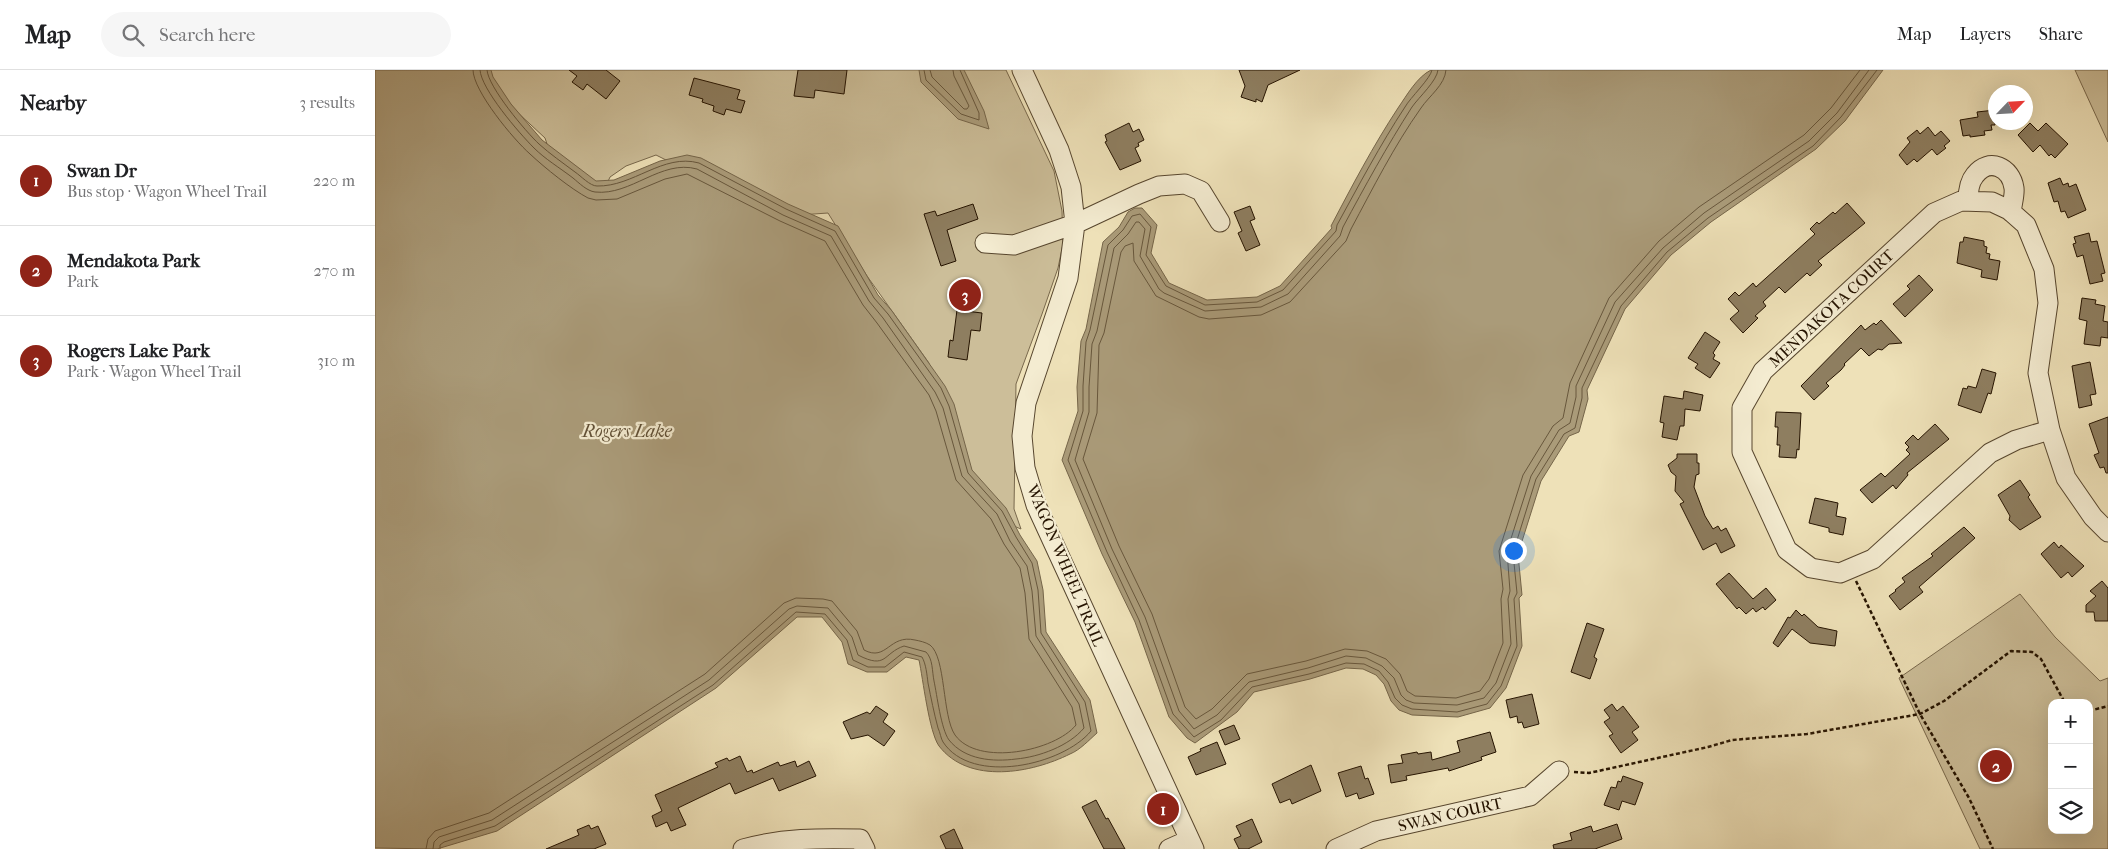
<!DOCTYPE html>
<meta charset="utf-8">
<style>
:root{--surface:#fff;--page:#f6f6f6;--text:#202124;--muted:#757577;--line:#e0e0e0;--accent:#8f2418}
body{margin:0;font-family:"IM FELL French Canon",serif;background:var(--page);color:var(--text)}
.controls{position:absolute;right:15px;bottom:15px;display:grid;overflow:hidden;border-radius:10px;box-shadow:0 5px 20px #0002}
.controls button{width:45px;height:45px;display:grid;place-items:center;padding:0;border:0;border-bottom:1px solid var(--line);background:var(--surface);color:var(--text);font:25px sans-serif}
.compass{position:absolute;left:1613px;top:15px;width:45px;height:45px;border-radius:50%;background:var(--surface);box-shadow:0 5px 20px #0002;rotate:65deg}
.you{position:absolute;left:1138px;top:480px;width:18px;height:18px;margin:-12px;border:4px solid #fff;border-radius:50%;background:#1a73e8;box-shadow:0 0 0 8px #1a73e833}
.badge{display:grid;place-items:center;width:32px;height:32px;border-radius:50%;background:var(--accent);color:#fff;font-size:16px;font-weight:700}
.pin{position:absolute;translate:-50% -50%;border:2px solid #fff;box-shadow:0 1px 5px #0006}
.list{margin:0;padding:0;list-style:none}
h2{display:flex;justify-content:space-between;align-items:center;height:65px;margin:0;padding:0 20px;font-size:21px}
h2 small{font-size:16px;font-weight:400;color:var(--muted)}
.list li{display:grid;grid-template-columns:32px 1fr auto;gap:15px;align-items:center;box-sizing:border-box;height:90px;padding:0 20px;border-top:1px solid var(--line)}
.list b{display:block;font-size:19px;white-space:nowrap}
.list p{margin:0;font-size:16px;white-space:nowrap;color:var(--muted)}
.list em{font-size:16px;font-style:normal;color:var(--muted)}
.icon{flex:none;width:28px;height:28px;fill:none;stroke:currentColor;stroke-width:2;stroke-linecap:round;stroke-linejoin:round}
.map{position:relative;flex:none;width:1733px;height:779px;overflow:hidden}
header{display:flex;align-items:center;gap:30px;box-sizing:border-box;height:70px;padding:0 25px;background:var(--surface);border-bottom:1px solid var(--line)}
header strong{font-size:24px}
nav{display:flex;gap:28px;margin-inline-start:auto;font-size:18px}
.search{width:350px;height:45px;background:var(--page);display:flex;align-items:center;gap:12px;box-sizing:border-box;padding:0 18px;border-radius:28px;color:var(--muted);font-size:19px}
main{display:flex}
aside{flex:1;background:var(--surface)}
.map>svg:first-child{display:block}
.green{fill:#ccbe99;stroke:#78684c;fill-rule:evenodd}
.water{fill:#aa9b79;stroke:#756549}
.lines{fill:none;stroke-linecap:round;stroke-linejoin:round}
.shore{stroke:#68573c;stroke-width:1}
.building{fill:#8e7e60;stroke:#251300}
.minor-casing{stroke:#57462e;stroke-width:21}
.path{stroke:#251300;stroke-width:2.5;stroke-dasharray:4 2.5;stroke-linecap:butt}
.minor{stroke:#f4ecd1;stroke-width:19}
.labels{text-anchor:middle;stroke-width:4.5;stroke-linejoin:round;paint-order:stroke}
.street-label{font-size:16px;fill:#251300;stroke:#f4ecd1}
.water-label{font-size:18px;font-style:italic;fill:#615036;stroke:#f4ecd1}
</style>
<header>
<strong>Map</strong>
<div class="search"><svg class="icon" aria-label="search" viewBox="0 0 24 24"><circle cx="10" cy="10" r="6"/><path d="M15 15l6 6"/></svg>Search here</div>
<nav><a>Map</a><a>Layers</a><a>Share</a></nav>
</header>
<main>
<aside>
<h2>Nearby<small>3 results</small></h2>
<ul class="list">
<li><span class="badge">1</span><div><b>Swan Dr</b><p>Bus stop · Wagon Wheel Trail</p></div><em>220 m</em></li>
<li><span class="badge">2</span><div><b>Mendakota Park</b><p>Park</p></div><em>270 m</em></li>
<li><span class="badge">3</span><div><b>Rogers Lake Park</b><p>Park · Wagon Wheel Trail</p></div><em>310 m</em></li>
</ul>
</aside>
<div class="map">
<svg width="1733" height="779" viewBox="0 0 1733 779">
<rect width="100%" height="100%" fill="#eee1b8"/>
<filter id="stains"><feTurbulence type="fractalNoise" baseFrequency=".004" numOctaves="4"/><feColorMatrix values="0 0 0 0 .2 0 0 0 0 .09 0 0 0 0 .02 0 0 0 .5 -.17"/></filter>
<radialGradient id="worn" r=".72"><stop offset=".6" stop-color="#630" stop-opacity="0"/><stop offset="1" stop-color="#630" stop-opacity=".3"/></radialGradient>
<path class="green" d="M108 0H631L679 101 687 141 688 174 683 198 667 244 641 314 639 439 646 459 587 435 554 293 492 206 453 143 382 148 303 96 281 85 251 96 235 107 224 132 179 95 170 68 113 15Z
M1700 0H1733V72Z
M1645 524 1680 567 1725 611 1733 608V779H1605L1524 608ZM1677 633H1714V760H1677Z"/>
<path class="water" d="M0 0H116L118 7 136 34 167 70 221 111 239 110 285 91 312 85 326 88 413 134 463 156 503 225 517 241 570 316 579 334 597 400 631 438 645 465 662 491 668 520 671 562 715 630 722 663C714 670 705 680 695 684 657 703 594 715 564 676 554 662 548 609 544 590L531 587 512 602H492L473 594 467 572 447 547H422L341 618 122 761 62 779 0 778Z
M544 0H589L609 41 614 59 583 49 546 12Z
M1056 0H1508L1470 51 1441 79 1336 152 1296 185 1250 239 1212 320 1213 329 1204 362 1194 366 1166 411 1143 484 1147 525 1144 528 1147 576 1131 618 1115 638 1083 647 1037 645 1024 640 1016 631 1009 614 1001 605 988 599 971 598 935 609 879 622 862 642 820 673 812 668 794 647 760 552 727 484 687 390 703 341 702 317 706 271 711 259 728 172 744 157 753 142 760 138H767L782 155 776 183 794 213 832 230 882 227 905 216 957 158 956 156C977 116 998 76 1023 38 1032 25 1042 7 1056 0Z"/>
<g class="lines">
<path class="shore" d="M549 0 551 10 586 44 604 50V43L585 0
M555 0 557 7 589 39H592L594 36 579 6 578 0
M1057 0C1056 8 1035 28 1030 37 1005 75 984 115 962 155L961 161 908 220 882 232 830 235 791 216 771 185 776 157 765 144 757 146 748 160 733 175 715 260 711 272 708 316V341L693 390 732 482 764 550 798 644 819 667 846 650 877 617 934 604 971 593 989 594 1004 601 1013 612 1020 628 1027 635 1037 639 1082 642 1112 634 1126 616 1142 576 1139 529 1142 523 1138 483 1161 409 1189 364 1200 358 1207 328V318L1246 236 1292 182 1333 148 1438 76 1466 47 1502 0
M1063 0C1062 11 1044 27 1037 37 1012 76 990 116 968 157L965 166 913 224 886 237 830 241 789 223 784 219 765 186 770 159 764 152H761L753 164 739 178 722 261 717 274 714 317V342L700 390 737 479 770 547 804 641 819 659 842 645 874 612 933 598 971 586 991 588 1007 596 1019 608 1026 625 1031 630 1039 633 1082 635 1109 628 1121 613 1136 574 1133 529 1135 521 1132 481 1156 406 1184 360 1195 353 1201 327V316L1240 232 1288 178 1329 143 1434 71 1462 43 1494 0
M1071 0C1070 15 1054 26 1046 38 1019 76 998 118 976 159L971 171 915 232 886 245 834 249 824 247 781 226 759 191 758 173 750 176 746 182 729 263 724 275 722 343 708 389 744 476 777 544 810 637 821 649 837 639 872 604 931 591 970 579 992 581 1011 589 1025 604 1032 621 1040 626 1081 628 1105 621 1114 609 1128 573 1126 529 1128 519 1124 481 1148 405 1178 356 1188 348 1195 313 1234 228 1284 171 1324 137 1429 65 1456 38 1485 0
M51 779 53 769 60 761 114 743 330 604 409 533 421 528 448 529 457 531 482 561 489 580C512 592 514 564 540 570 545 571 550 572 555 575 571 587 567 646 580 665 603 697 680 681 701 655L697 637 654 569 650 523 645 498 629 474 616 449 581 410 561 341 554 325 502 253 488 235 450 171 405 151 312 104 290 109 242 129 221 130 213 128C196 119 170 98 155 84 139 70 98 21 98 0
M58 779 59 772 64 767 117 750 334 610 414 539 422 536 453 538 477 567 483 585C512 600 508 583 529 576L551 582C558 589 557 601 559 611 562 625 566 659 574 670 590 690 618 692 641 689 664 687 694 676 709 658L704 634 661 566 657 521 652 496 635 471 622 444 587 406 568 338 560 322 508 248 494 231 456 166 408 145 322 99C286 89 256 126 220 122 212 121 204 113 198 108 185 98 170 89 159 78 144 63 106 19 105 0
M65 779V775L69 772 120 756 338 615 421 542 450 544 472 570 478 590 493 597H510L529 582 547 587C551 594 552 605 553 613 556 628 559 643 563 658 565 662 566 669 568 672 597 716 688 695 716 661L710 632 666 563 663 520 657 493 641 467 627 441 593 403 574 336 566 318 513 244 499 228 460 161 411 139 324 93C288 83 258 117 222 116 215 116 206 106 200 102 188 93 175 84 164 74 151 62 113 17 112 0"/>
</g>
<path class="building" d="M194 0H231L245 11 231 29 212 14 208 20 197 12 202 6Z
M423 0H472L469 24 440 20 439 28 419 26Z
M864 0H925L893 15 887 32 881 29V32L866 27 870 16Z
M319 8 365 20 362 29 370 31 366 43 351 39 349 45 338 41 339 36 327 32 328 29 314 25Z
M1620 40V55H1616L1617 60 1609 61 1610 65 1595 67V65L1588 66 1585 50 1603 47 1602 42Z
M754 53 758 62 764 59 769 70 763 73 764 76 760 78 766 91 745 100 730 72 732 71 730 65Z
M1655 53 1663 61 1671 53 1693 74 1680 88 1676 84 1674 86 1665 75 1658 82 1643 65Z
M1553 57 1560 66 1566 61 1575 71 1569 76 1571 78 1562 85 1557 79 1542 92 1539 89 1532 95 1524 85 1535 72 1532 68 1542 60 1545 64Z
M1685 108 1688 115 1693 113 1694 117 1701 114 1711 140 1693 148 1690 141 1686 142 1683 131 1679 132 1673 113Z
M1472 133 1490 153 1443 191 1447 195 1435 206 1432 203 1410 223 1404 217 1388 232 1391 236 1380 246 1383 248 1368 263 1355 249 1364 241 1353 229 1360 222 1364 226 1378 213 1381 217 1440 164 1435 159 1442 152 1444 154 1458 142 1460 144Z
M598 134 603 149 572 160 581 191 566 196 549 144 560 141 562 146Z
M875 136 880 149 875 151 885 175 871 181 863 163 867 161 859 142Z
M1714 163 1716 172 1722 171 1730 203 1726 204 1728 211 1715 214 1708 185 1702 187 1698 174 1701 173 1699 167Z
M1589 167 1609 171V176L1612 177 1611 183 1615 184 1614 189 1625 191 1622 210 1606 207 1607 200 1582 193 1585 172H1588Z
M1544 205 1558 220 1530 247 1518 234 1535 219 1532 216Z
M1707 228 1721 230 1720 234 1730 236 1728 251 1733 252V268L1726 267 1725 276 1709 274 1712 251 1704 249Z
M582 240 607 243 605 261 596 260 592 290 573 287 575 270 578 271Z
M1506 250 1527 273 1514 274 1507 280 1503 279 1494 286 1486 278 1469 294 1470 295 1466 300 1451 313 1454 316 1439 330 1426 316 1486 255 1490 260 1499 253 1501 255Z
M1330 262 1345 272 1338 283 1340 285 1338 289 1345 293 1335 308 1320 298 1323 294 1313 288Z
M1715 292 1721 324 1715 325 1717 335 1704 338 1697 296Z
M1607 299 1621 303 1616 324 1613 323 1606 343 1583 335 1588 318 1592 319 1593 316 1601 318Z
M1309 321 1328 325 1325 341 1310 339 1309 356H1305L1302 370 1287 367 1289 353 1285 352 1289 326 1308 329Z
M1401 342 1426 343 1424 380 1422 379 1421 388 1404 387 1405 375H1402L1403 357H1400Z
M1733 347V403H1731L1729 397 1725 398 1719 385 1724 383 1714 354Z
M1560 354 1574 369 1532 403 1533 405 1521 419 1518 415 1497 433 1485 420 1506 403 1510 407 1535 384 1531 380 1534 377 1530 373 1538 365 1543 370Z
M1302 384H1322V393H1324V404L1321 405 1319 417 1330 446 1338 459 1343 456 1346 461 1351 458 1360 476 1346 483 1341 473 1328 480 1305 434 1309 432 1300 421 1301 406 1296 402 1293 395 1302 388Z
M1645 410 1655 425 1653 427 1666 447 1645 460 1634 450 1635 446 1623 425Z
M1440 428 1463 433 1461 446 1471 448 1468 465 1454 462V458L1434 453Z
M1589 457 1600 468 1544 517 1548 522 1525 540 1514 526 1521 521 1520 520 1530 512 1527 508 1558 486 1556 484Z
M1679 472 1684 478 1686 475 1709 496 1697 507 1693 502 1686 508 1666 484Z
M1354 503 1378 529 1391 518 1401 530 1390 540 1388 537 1381 542 1378 538 1371 544 1364 537 1362 539 1341 514Z
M1727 511 1733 518V551H1720L1719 542H1711V535L1721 526 1715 521Z
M1421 540 1427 546 1429 544 1443 557 1462 561 1460 576 1435 573 1417 559 1403 577 1398 573 1413 547 1415 548Z
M1212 553 1229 559 1219 587 1222 589 1215 609 1196 602Z
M1157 624 1164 654 1149 658 1147 652 1143 653 1142 646 1135 648 1131 630Z
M1237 634 1242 641 1248 636 1264 657 1257 662 1263 670 1246 683 1234 666 1238 664 1229 652 1235 648 1229 640Z
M501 636 513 644 508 652 520 661 509 676 493 665 476 669 468 652 492 642 495 644Z
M859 655 865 669 850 675 844 661Z
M1115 662 1121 682 1106 687 1107 690 1074 701 1073 698 1031 706 1032 710 1016 713 1013 695 1028 693 1026 685 1042 682 1043 684 1056 682 1057 690 1085 682 1082 671Z
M842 672 851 694 821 705 813 687 826 681 825 679Z
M365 686 372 702 377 700 378 703 403 692 405 696 420 691 422 697 434 691 441 706 404 721 398 708 360 724 355 713 303 738 311 755 296 761 292 752 281 757 277 746 287 741 280 725 343 697 340 693 352 688 354 691Z
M936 695 946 721 917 734 915 729 905 733 897 714Z
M986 696 990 709 993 708 999 724 984 729 982 723 971 727 963 703Z
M1248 706 1268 713 1260 735 1247 731 1244 740 1229 735 1236 717 1241 718 1243 711 1246 712Z
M721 730 731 749 733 748 750 779H729L707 737Z
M877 749 887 772 873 779H864L859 769 866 766 861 756Z
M1242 754 1247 769 1220 779H1179L1178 775 1197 770 1195 763 1216 756 1218 762Z
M214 755 216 759 223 756 231 774 219 779H171L204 765 202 760Z
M579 759 588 779H571L565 766Z"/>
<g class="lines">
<g class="minor-casing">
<path id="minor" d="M647 0 684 80 696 117 700 154 693 208 651 333 647 366 650 398 661 435 819 779
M1586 131 1617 132 1634 140 1651 155 1669 199 1673 233 1663 303 1675 360 1641 370 1615 383 1498 489 1465 503 1436 498 1412 480 1367 382V338L1388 301 1559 143Z
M1593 131C1593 122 1594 112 1600 105 1614 87 1636 97 1639 118 1640 125 1637 134 1636 142
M610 173 639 175 700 154 764 124 784 116 810 114 826 121 845 152
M1675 360 1691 408 1718 447 1733 462
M368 779C407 768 445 768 485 769L490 779
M794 779 814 770
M961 779 1001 761 1155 726 1184 701"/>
</g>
<path class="path" d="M1481 511 1545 644 1594 728 1618 779
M1714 641 1733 636
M1199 702 1214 703 1333 677 1357 670 1432 664 1545 644 1569 631 1636 581 1657 582 1666 589 1690 633"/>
<use href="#minor" class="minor"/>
</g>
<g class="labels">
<g class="street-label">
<text transform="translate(1456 238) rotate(-43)" y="6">MENDAKOTA COURT</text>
<text transform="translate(691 495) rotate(67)" y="6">WAGON WHEEL TRAIL</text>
<text transform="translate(1075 744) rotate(-13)" y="6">SWAN COURT</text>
</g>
<g class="water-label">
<text x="252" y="367">Rogers Lake</text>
</g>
</g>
<rect width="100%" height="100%" filter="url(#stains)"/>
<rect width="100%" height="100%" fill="url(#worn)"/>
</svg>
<div class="controls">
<button>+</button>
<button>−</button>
<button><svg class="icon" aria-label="layers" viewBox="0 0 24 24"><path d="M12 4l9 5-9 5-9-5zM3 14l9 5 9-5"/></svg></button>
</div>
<svg class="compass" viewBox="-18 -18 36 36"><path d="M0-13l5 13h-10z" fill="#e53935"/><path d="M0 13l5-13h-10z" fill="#757577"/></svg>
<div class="you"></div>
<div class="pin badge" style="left:788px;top:739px">1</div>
<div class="pin badge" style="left:1621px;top:696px">2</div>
<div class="pin badge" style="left:590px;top:225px">3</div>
</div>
</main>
